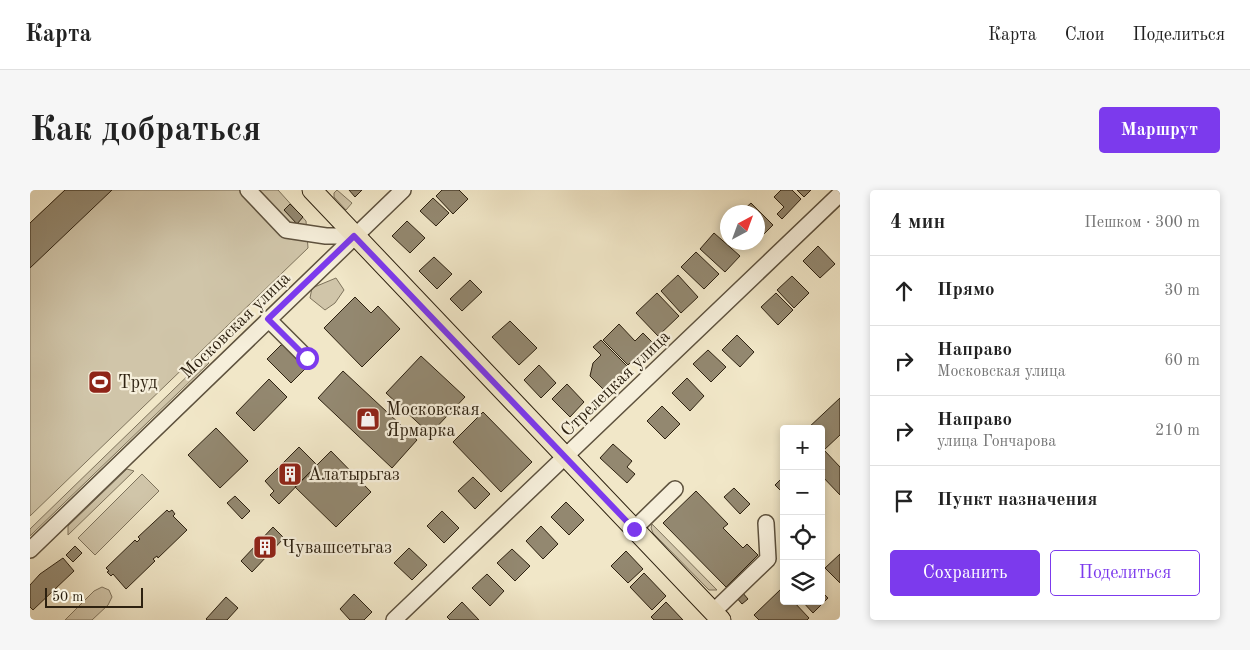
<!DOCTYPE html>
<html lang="ru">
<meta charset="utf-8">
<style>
:root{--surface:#fff;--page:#f6f6f6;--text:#222;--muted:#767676;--line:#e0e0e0;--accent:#7c3aed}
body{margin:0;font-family:"Old Standard TT",serif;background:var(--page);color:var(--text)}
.controls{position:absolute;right:15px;bottom:15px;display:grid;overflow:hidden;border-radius:5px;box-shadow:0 2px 8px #0003}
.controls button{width:45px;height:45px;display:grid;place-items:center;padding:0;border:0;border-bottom:1px solid var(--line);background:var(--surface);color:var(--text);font:25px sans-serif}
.compass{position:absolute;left:690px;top:15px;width:45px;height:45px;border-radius:50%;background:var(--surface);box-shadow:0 2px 8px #0003;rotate:41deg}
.scale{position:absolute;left:15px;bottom:12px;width:98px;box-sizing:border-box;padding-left:5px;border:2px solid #2d2110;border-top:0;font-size:14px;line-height:18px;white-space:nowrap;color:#2d2110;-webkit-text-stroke:4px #f6efdb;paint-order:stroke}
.stop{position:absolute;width:15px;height:15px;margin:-11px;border:4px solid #7c3aed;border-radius:50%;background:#fff}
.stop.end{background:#7c3aed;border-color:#fff;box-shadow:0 1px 5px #0008}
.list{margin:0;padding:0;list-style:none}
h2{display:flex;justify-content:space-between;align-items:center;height:65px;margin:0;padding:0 20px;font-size:21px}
h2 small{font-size:16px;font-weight:400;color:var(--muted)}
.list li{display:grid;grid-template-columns:32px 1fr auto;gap:15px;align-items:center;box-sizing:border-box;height:70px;padding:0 20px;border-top:1px solid var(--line)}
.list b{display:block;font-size:19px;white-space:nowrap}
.list p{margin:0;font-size:16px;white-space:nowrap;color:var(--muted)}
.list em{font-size:16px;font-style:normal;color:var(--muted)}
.actions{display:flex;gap:10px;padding:15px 20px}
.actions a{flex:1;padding:11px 0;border:1px solid var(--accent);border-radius:5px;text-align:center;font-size:18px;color:var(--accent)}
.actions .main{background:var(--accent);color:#fff}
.icon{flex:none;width:28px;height:28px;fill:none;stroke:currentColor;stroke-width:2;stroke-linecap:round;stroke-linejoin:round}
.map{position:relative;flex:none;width:810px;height:430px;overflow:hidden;border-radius:5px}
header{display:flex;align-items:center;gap:30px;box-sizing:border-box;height:70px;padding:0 25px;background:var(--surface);border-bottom:1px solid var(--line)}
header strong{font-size:24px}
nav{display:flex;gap:28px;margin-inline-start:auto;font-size:18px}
.intro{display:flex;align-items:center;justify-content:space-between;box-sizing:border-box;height:120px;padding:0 30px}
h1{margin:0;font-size:35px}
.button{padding:12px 22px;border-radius:5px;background:var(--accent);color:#fff;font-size:18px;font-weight:700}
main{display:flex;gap:30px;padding:0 30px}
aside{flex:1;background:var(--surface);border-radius:5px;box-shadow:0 2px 8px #0003}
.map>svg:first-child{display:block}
.green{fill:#d0c5a9;stroke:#7e735c}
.building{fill:#938870;stroke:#2d2110}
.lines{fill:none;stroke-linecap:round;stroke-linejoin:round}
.minor-casing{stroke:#5e523e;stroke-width:18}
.major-casing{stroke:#2d2110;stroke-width:21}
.minor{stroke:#f6efdb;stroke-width:15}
.major{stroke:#f1e7c8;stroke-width:19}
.route{stroke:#7c3aed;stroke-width:6}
.labels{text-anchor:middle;stroke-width:4.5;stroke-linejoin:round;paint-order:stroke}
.street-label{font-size:18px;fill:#2d2110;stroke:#f6efdb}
.poi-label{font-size:18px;fill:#2d2110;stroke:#f6efdb;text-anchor:start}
</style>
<header>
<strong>Карта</strong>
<nav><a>Карта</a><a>Слои</a><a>Поделиться</a></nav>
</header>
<div class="intro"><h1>Как добраться</h1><a class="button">Маршрут</a></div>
<main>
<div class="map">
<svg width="810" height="430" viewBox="0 0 810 430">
<rect width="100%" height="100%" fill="#f1e7c8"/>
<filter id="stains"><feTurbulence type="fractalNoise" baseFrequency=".004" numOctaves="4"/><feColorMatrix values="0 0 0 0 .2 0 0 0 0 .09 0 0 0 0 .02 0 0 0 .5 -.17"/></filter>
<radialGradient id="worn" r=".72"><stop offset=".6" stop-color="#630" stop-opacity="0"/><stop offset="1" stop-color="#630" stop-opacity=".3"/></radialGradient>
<path class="green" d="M35 0H248L276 31 278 58 0 326V33Z
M307 0 322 13 316 20 304 7V3Z
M306 88 314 100 305 113 295 120 280 108 282 98Z
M175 169 179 173 0 346V339Z
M97 279 104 281 38 345V336Z
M112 284 129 301 65 365 48 348Z
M622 334 687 400H679L623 343 621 338Z
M72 397 79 400 82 407 78 415 62 430H35L64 401Z"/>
<path class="building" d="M35 0H82L0 78V33Z
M319 0H332L325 7Z
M412 0H429L438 9 423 24 406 6Z
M751 0H762L771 9 752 29 747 24 754 17 744 7Z
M767 0H781L774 7Z
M403 8 419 23 406 36 390 21Z
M721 13 743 35 728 50V22H711Z
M260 14 273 27 267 34 254 20Z
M377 31 395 48 380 63 362 46Z
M684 43 710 66 695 82 670 59Z
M788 56 805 74 790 88 773 71Z
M666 62 689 84 674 99 651 77Z
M404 67 422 84 407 99 389 81Z
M648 85 668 107 651 123 631 101Z
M762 86 779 103 764 118 747 100Z
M440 90 452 102 432 121 420 109Z
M627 103 649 126 628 146 606 123Z
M746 103 763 120 748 135 731 117Z
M325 107 341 123 348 116 370 139 332 177 294 138Z
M480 131 507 158 489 175 462 147Z
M589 134 605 151 613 143 622 152 598 175 573 150Z
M707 145 724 162 710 177 692 160Z
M571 150 598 177 574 200 560 186 563 173 571 165 563 157Z
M258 154 279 175 261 193 237 169 251 155Z
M678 160 696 177 681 192 663 174Z
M391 166 435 207 400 244 356 203Z
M509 175 526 193 511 208 494 190Z
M313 181 387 250 362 278 288 208Z
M657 188 674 206 660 221 642 203Z
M239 189 257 207 224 241 206 223Z
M537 194 554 212 540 227 522 209Z
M810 208V245L794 260 810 277V305L791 285V239H777Z
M632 216 650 234 635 249 617 231Z
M453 222 502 272 471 302 423 252Z
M186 238 218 271 190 298 158 265Z
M583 254 602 271 597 277 605 284 597 293 570 268Z
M269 257 287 275 249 314 240 305 244 301 235 291Z
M301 261 341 302 306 337 265 297Z
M754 286V304L745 295Z
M443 287 460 304 445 319 428 301Z
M704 298 720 314 710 324 694 307Z
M666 301 698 334 693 338 713 358 717 354 728 365 696 397 633 333Z
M205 306 220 321 212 329 197 313Z
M536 312 554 330 539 345 521 327Z
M137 320 139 322 142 320 145 324 143 326 157 340 128 368 127 366 123 369 125 371 96 399 83 384 81 386 77 382 79 381 76 378 105 350 107 352 110 349 108 347Z
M412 321 429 338 414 353 397 336Z
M511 336 528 354 513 369 496 351Z
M243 337 254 348 222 382 211 371Z
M45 356 52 363 43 372 36 365Z
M379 358 397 375 382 390 364 373Z
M482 359 500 376 485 391 467 373Z
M596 361 613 379 598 393 581 376Z
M810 364V393L795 378Z
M33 368 44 381 3 420 0 417V395L10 384Z
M614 383 636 406 622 420 600 397Z
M457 384 474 401 460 416 442 398Z
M751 399 754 402V411H763L779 428 777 430H729L724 425Z
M791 401 798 408 783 423 772 411H791Z
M712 402 718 409 712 414 706 407Z
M324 404 342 422 334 430H320L310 419Z
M196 407 208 418 197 430H177L176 429Z
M432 412 449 430H420L417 427Z
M636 412 653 430H624L621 427Z"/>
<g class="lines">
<g class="minor-casing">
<path id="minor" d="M218 0 256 40 296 46H324
M238 129 277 168
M604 339 645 299
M0 360 373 0
M683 422 738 369 736 333
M364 430 810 4"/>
</g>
<g class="major-casing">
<path id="major" d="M282 0 691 430"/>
</g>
<use href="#minor" class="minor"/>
<use href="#major" class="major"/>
</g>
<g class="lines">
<path class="route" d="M277 168 238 129 324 46 604 339"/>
</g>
<defs>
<g id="stadium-square" transform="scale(1.25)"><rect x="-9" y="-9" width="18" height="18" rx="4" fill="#8f2418" stroke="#f6efdb"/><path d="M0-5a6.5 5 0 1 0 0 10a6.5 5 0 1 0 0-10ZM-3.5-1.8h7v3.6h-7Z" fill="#fff"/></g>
<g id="shop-square" transform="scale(1.25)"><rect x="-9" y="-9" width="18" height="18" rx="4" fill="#8f2418" stroke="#f6efdb"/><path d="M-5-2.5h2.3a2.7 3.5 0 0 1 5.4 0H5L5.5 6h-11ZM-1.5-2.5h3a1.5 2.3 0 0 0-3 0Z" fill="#fff"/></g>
<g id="building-square" transform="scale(1.25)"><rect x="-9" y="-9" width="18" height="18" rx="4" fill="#8f2418" stroke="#f6efdb"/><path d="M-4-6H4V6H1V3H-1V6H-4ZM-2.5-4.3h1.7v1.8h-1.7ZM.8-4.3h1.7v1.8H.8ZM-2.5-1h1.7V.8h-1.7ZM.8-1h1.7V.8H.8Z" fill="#fff"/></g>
</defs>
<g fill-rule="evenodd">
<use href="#stadium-square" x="70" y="192"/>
<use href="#shop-square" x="338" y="229"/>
<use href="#building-square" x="260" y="284"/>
<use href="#building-square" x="235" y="357"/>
</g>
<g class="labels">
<g class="street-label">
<text transform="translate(205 135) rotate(-44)" y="6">Московская улица</text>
<text transform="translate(585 193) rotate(-44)" y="6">Стрелецкая улица</text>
</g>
<g class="poi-label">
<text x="88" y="198">Труд</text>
<text x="356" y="225">Московская<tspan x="356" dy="21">Ярмарка</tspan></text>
<text x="278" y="290">Алатырьгаз</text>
<text x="252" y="363">Чувашсетьгаз</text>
</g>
</g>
<rect width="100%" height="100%" filter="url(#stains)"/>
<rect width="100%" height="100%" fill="url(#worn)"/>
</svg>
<div class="controls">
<button>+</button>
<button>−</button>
<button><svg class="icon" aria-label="locate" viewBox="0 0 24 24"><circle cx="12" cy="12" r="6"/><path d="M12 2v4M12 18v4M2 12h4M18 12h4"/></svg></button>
<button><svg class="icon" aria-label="layers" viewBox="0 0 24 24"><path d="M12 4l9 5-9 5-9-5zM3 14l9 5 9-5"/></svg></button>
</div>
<svg class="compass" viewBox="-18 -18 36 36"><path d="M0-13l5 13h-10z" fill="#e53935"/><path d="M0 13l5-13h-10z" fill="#767676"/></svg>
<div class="scale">50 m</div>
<div class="stop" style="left:277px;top:168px"></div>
<div class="stop end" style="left:604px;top:339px"></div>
</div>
<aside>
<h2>4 мин<small>Пешком · 300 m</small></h2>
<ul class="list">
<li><svg class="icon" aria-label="ahead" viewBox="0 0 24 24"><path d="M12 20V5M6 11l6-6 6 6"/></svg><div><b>Прямо</b></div><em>30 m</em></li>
<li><svg class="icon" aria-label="right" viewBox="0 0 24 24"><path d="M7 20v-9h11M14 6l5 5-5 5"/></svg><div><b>Направо</b><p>Московская улица</p></div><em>60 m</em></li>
<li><svg class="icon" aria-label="right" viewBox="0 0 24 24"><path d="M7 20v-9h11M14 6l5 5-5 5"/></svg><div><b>Направо</b><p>улица Гончарова</p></div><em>210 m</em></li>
<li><svg class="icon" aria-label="arrive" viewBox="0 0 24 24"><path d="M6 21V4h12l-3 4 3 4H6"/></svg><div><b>Пункт назначения</b></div></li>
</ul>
<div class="actions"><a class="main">Сохранить</a><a>Поделиться</a></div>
</aside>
</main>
